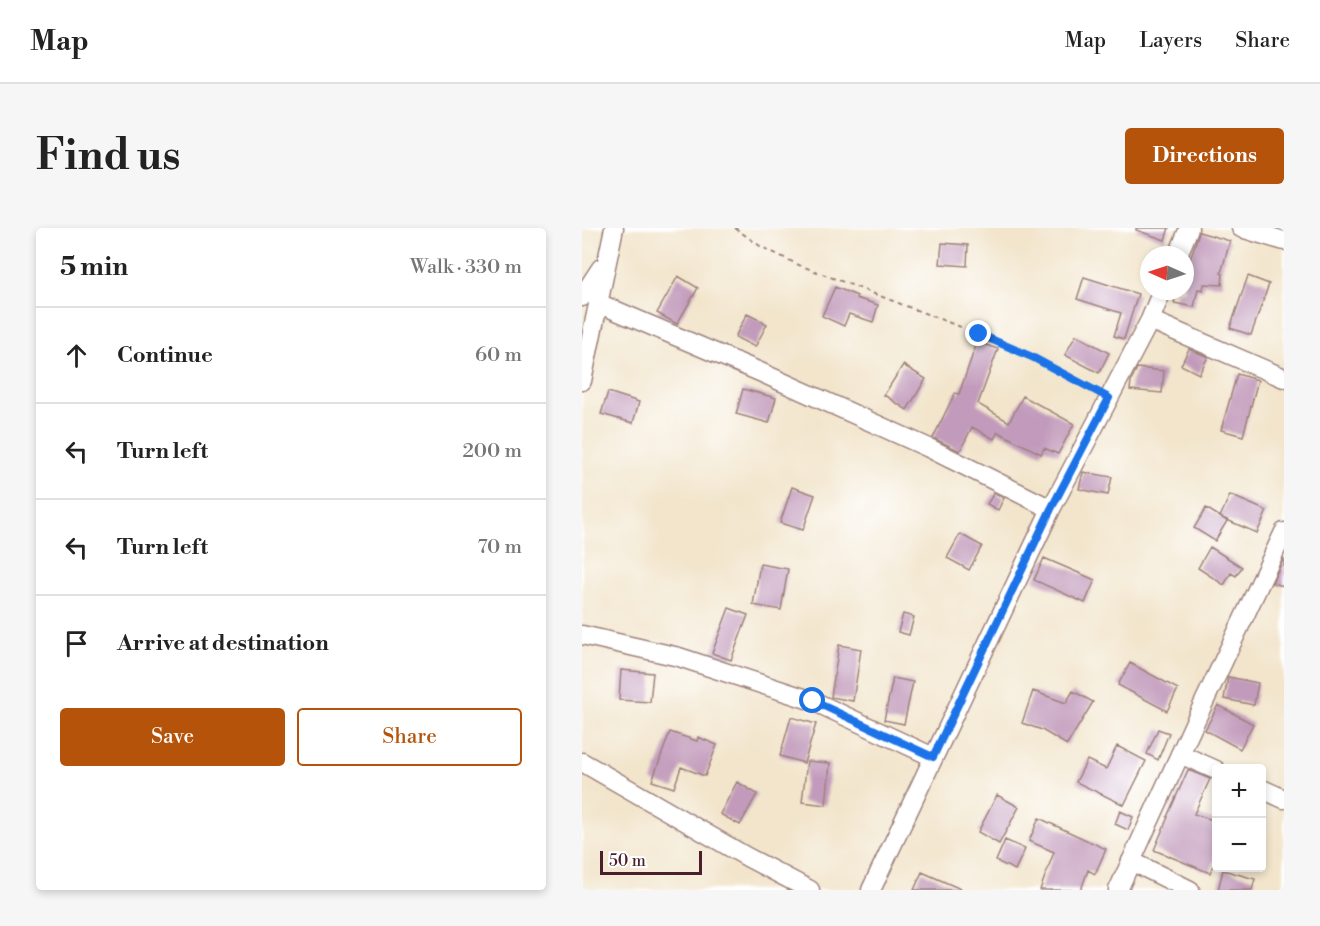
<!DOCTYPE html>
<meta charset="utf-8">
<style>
:root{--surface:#fff;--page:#f6f6f6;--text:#222;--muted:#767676;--line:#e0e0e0;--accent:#b45309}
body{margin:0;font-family:"Libre Bodoni",serif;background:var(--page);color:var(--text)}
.controls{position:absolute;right:18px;bottom:18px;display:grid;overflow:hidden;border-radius:6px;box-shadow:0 3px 9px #0003}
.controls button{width:54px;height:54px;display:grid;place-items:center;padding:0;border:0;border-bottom:2px solid var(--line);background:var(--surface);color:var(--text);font:30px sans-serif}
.compass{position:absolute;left:558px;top:18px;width:54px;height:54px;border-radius:50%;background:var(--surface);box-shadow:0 3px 9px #0003;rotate:273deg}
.scale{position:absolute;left:18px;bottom:15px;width:102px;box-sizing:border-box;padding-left:6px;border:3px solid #4a1f2b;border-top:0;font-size:16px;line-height:21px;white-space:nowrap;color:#4a1f2b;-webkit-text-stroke:4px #fff;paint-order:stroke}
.stop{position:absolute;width:18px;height:18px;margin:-14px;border:4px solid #1a73e8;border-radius:50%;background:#fff}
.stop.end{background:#1a73e8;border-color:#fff;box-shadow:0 2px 6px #0008}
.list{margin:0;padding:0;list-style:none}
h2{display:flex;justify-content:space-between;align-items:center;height:78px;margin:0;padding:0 24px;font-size:26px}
h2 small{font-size:20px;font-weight:400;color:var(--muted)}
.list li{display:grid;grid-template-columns:39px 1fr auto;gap:18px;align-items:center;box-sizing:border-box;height:96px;padding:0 24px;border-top:2px solid var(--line)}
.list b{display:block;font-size:22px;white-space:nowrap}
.list em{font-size:20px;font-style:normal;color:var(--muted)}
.actions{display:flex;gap:12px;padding:18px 24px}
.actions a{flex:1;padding:14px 0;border:2px solid var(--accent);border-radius:6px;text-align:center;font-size:21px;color:var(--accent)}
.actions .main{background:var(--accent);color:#fff}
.icon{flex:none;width:33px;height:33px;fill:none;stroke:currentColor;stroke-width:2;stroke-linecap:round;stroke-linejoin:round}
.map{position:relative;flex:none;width:702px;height:662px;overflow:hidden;border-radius:6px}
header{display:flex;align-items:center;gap:36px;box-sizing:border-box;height:84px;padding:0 30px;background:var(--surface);border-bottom:2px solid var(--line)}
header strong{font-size:28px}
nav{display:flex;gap:33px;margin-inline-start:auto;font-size:21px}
.intro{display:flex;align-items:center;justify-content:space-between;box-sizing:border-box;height:144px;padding:0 36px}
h1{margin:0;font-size:42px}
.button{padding:15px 27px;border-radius:6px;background:var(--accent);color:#fff;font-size:21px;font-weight:700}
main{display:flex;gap:36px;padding:0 36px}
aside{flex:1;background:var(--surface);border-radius:6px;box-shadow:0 3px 9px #0003}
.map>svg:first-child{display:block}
.building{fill:#c29bbc}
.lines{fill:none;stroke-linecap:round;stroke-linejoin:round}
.minor-casing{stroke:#9e827c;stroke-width:21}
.path{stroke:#9e827c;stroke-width:2;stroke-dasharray:4.5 4.5;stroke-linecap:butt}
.minor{stroke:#fff;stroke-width:18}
.route{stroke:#1a73e8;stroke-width:8}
</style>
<header>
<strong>Map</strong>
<nav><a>Map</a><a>Layers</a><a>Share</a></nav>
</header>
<div class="intro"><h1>Find us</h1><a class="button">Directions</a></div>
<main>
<aside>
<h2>5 min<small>Walk · 330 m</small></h2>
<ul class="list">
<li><svg class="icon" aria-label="ahead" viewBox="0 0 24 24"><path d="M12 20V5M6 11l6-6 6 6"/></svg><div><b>Continue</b></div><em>60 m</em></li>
<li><svg class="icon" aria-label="left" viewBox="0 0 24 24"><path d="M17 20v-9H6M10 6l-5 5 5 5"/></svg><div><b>Turn left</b></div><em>200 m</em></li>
<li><svg class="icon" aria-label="left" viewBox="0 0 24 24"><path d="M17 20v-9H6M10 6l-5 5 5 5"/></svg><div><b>Turn left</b></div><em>70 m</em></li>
<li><svg class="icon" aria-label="arrive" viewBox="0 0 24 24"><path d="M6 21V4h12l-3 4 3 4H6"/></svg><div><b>Arrive at destination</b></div></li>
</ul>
<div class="actions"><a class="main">Save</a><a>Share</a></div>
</aside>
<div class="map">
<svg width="702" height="662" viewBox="0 0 702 662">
<rect width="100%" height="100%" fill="#fff"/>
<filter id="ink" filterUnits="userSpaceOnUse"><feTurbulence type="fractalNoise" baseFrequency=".0167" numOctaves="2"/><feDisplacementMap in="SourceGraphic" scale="12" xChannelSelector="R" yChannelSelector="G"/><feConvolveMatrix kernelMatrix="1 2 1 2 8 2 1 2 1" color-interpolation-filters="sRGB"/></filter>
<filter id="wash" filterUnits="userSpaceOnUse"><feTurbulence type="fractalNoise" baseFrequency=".008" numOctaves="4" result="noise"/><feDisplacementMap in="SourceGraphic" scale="24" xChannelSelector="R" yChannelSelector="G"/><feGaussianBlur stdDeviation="1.35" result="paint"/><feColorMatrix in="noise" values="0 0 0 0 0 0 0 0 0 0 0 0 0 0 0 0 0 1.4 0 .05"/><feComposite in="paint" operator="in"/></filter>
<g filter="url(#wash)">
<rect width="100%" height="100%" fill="#f2e5cc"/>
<g id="blocks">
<path class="building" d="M554 0H587L583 12 554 2Z
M617 4 648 13 639 45 641 46 640 57 622 56 621 62 616 61 612 79 592 75 595 63H603V37L606 38Z
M360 15 386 17 385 38 358 36Z
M96 48 116 60 95 96 75 85Z
M666 48 687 56 669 107 648 100Z
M502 49 556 66 542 111 532 108 539 85 495 71Z
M253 59 275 68 274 70 296 77 291 94 267 86 262 98 240 88Z
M165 86 185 96 173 119 153 109Z
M494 107 527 125 517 145 483 127Z
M395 114 416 121 396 176 427 194 441 168 492 196 476 226 462 220 459 226 416 204 412 211 390 199 378 223 351 210 373 165 377 166Z
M607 121 626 129 617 146 599 137Z
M321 137 344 151 325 182 302 167Z
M555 140 582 143 580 165 548 162 549 153Z
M655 146 676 152 661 208 639 202Z
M161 161 194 170 187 195 154 186Z
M26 164 57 174 51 195 19 186Z
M501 244 530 249 526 267 497 261Z
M210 259 233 267 221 302 198 295Z
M412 265 422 270 416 282 405 276Z
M648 267 685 283 675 305 638 289Z
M624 280 645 293 633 313 612 300Z
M378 306 400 318 387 342 365 330Z
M628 319 660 339 654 348 649 345 642 357 616 340Z
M462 330 513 352 503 375 452 352Z
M702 330V358L690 355Z
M178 336 206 341 199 382 171 377Z
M147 380 166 387 149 432 130 425Z
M321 386 332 389 327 407 316 404Z
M257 417 279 421 271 473 249 469Z
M548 435 596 461 585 483 536 457Z
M39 442 71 445 68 474 37 472Z
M646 449 676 455 672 477 642 471Z
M311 450 331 454 322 496 302 492Z
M451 463 484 475 491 463 511 474 485 517 460 502 440 495Z
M636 477 671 496 658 521 623 502Z
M209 489 234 496 222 535 198 528Z
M576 501 587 505 576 532 565 526Z
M88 504 115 513 116 509 135 517 123 548 99 539 92 560 70 553Z
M535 518 564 533 542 577 494 554 505 532 524 541Z
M225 533 248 535 244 577 220 574Z
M606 542 628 551 612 586 634 593V629L628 645 572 622 586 589H585Z
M155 554 175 566 158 597 138 586Z
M415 567 437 579 417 616 396 604Z
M538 583 551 589 546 602 533 596Z
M457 590 524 621 513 646 506 642 499 662H458L472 624 447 613Z
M423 612 443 621 433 642 414 633Z
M641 642 673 651 670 662H636Z
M340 644 381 662H332Z"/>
</g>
</g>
<g filter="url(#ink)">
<use href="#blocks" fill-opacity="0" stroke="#9e827c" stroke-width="1.5"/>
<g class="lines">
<g class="minor-casing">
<path id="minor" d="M659 0 702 13
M596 27 607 0
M0 69 19 40
M16 75 178 144 347 220 469 281
M568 92 702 150
M0 153 32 0
M0 407 97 429 231 473 351 529
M598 526 634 542
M0 534 165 629 228 662
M680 561 702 571
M549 633 608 662
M289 662 469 281 568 92 580 63
M536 662 616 487 702 304"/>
</g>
<path class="path" d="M153 0 178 18 217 37 397 106 450 128 514 163"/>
<use href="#minor" class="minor"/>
</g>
</g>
<g class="lines" filter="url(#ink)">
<path class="route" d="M231 473 351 529 469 281 527 170 450 129 397 106"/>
</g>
</svg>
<div class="controls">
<button>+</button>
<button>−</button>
</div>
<svg class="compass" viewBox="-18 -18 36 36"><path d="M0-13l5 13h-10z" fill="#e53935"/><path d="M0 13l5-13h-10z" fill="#767676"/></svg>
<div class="scale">50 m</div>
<div class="stop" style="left:231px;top:473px"></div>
<div class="stop end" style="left:397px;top:106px"></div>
</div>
</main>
